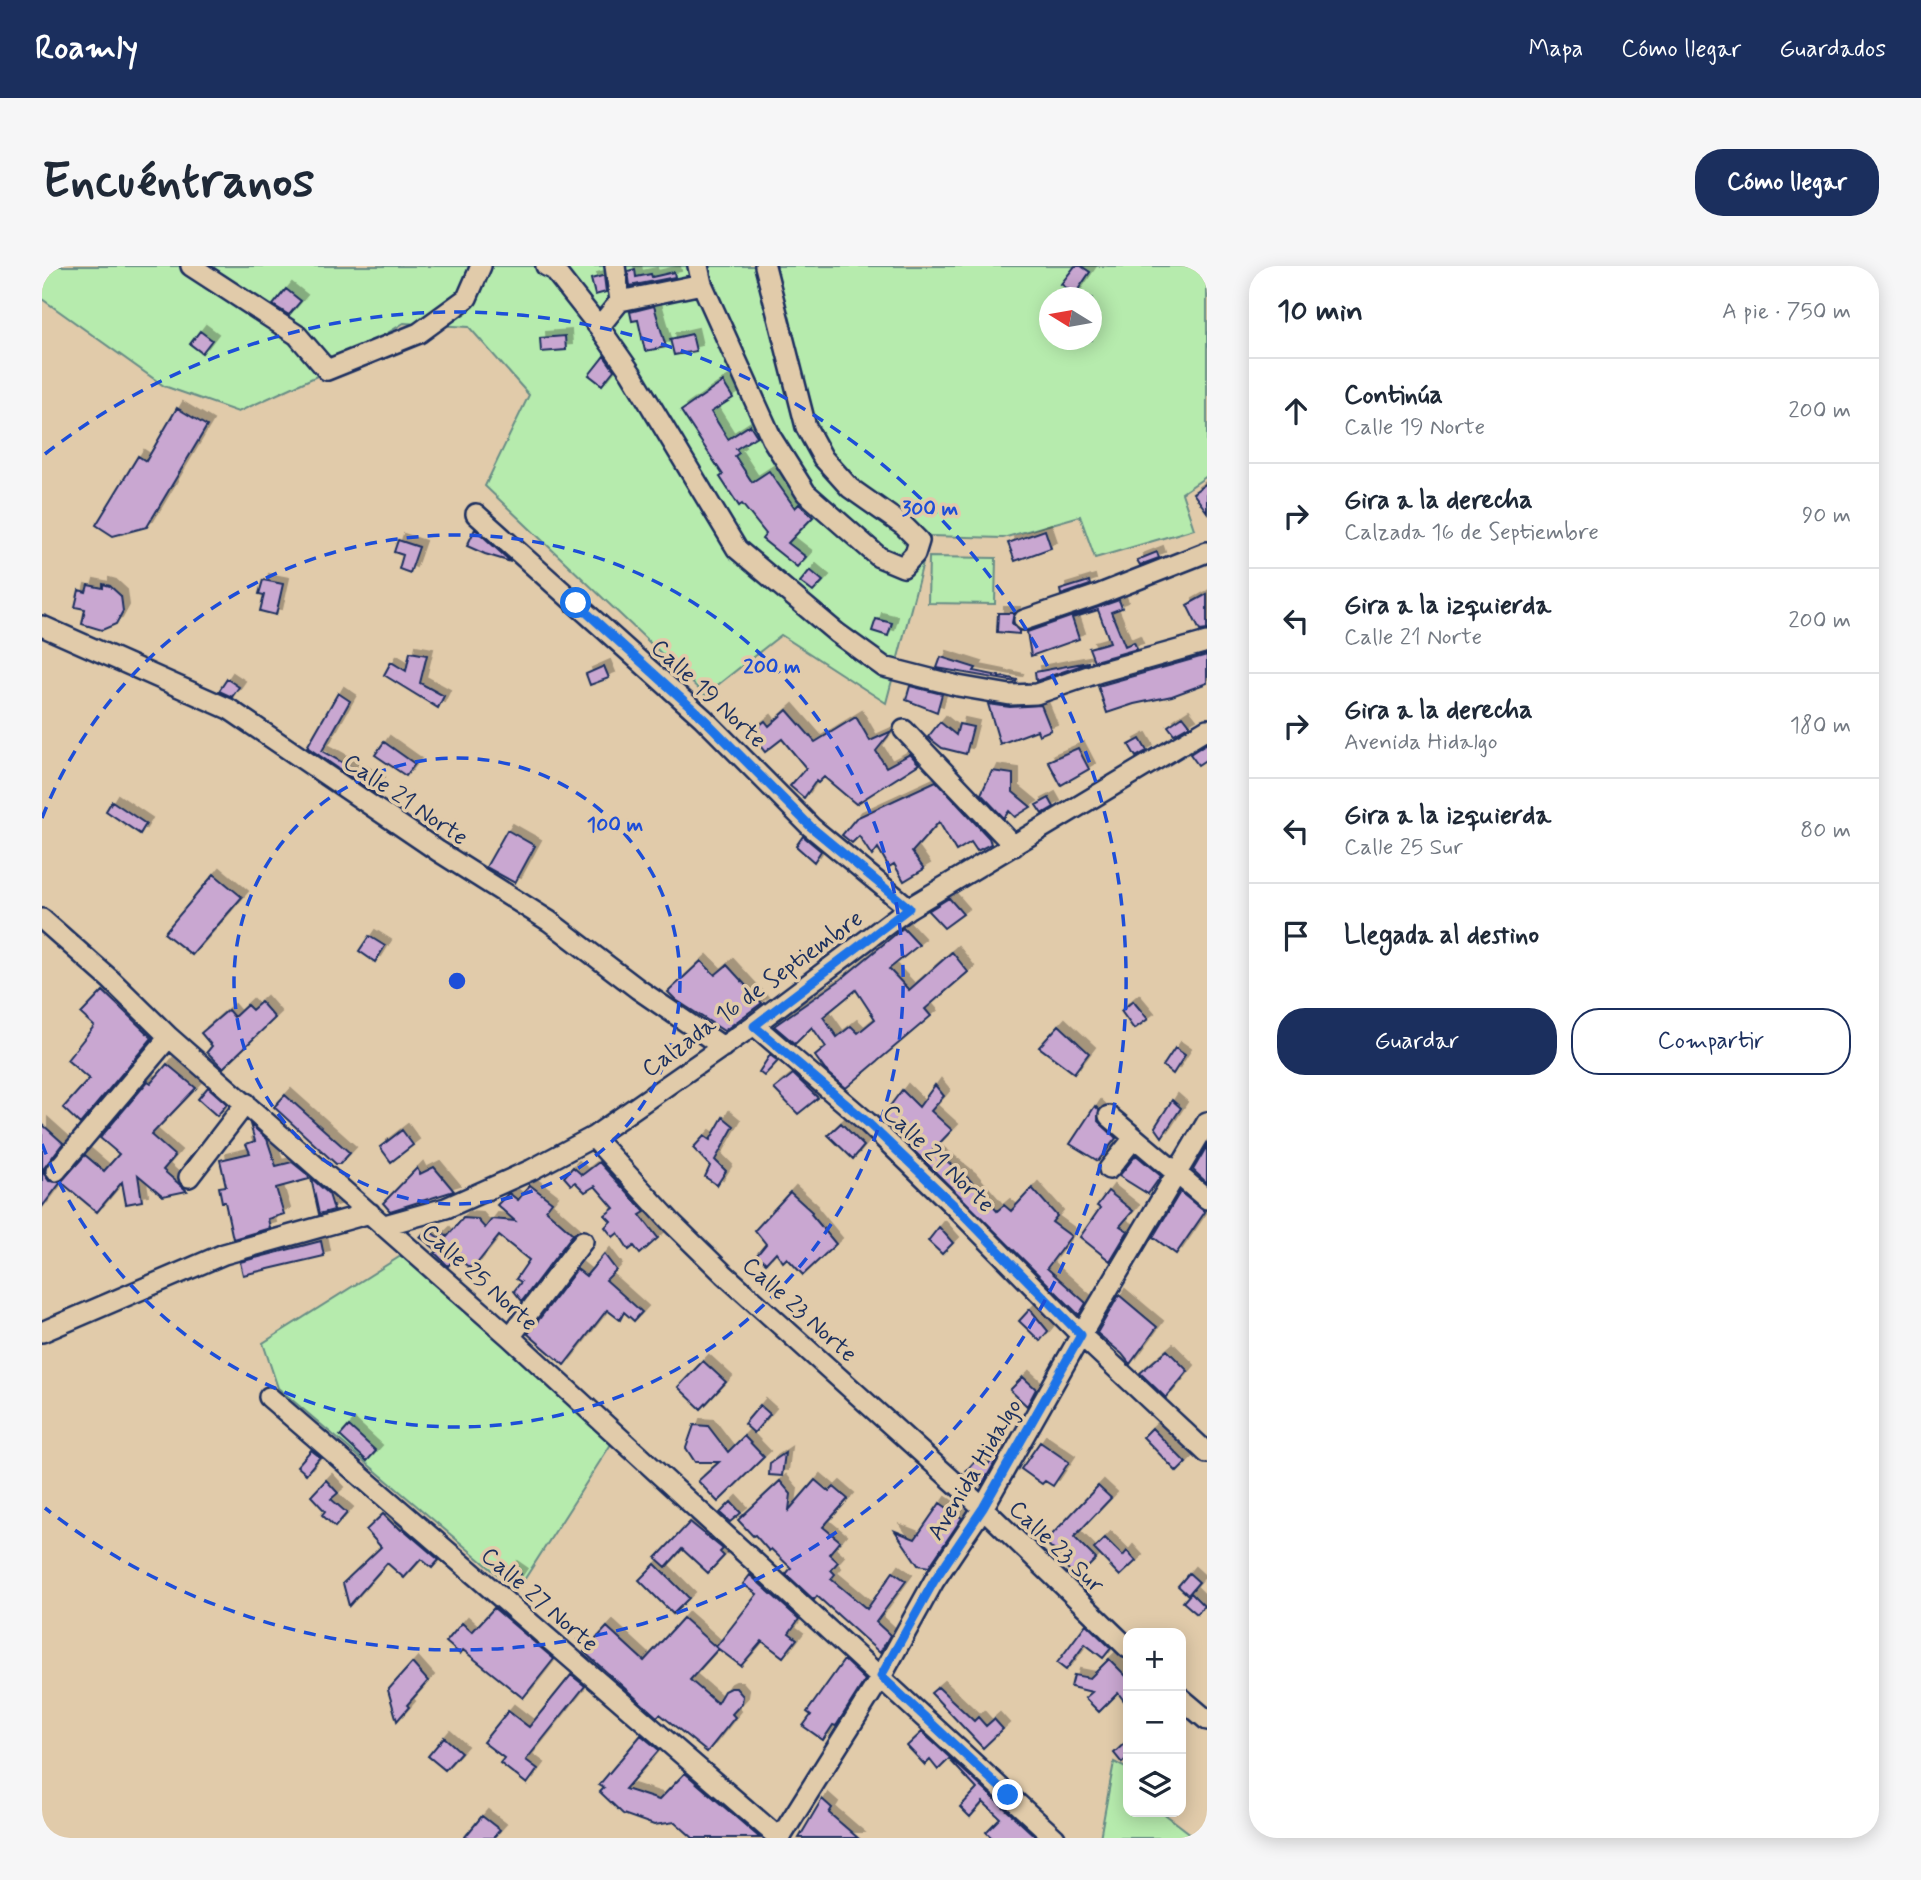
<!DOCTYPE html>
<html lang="es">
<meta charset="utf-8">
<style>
:root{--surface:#fff;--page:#f6f6f7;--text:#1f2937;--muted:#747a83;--line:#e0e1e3;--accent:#1b2f5e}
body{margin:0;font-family:Mynerve,sans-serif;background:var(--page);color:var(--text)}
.controls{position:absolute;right:21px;bottom:21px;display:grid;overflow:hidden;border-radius:14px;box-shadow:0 4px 18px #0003}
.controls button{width:63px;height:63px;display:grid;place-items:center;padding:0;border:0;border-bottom:2px solid var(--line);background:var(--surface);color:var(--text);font:35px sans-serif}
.compass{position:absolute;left:997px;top:21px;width:63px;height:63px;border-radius:50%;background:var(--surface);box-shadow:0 4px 18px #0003;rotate:281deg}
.stop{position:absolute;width:21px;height:21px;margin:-16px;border:5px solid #1a73e8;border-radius:50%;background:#fff}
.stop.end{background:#1a73e8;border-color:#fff;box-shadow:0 2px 7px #0008}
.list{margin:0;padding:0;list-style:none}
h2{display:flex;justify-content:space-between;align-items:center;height:91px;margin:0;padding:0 28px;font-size:30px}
h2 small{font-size:23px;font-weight:400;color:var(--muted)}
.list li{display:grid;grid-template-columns:46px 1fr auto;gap:21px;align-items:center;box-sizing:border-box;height:105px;padding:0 28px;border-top:2px solid var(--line)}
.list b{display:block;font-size:26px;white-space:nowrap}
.list p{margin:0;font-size:23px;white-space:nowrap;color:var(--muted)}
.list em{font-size:23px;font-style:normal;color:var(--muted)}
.actions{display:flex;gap:14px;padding:21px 28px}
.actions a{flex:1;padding:16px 0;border:2px solid var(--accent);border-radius:28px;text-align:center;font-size:24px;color:var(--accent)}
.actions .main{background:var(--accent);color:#fff}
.icon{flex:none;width:38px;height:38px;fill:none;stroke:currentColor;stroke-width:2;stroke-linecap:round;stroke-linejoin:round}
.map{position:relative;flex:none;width:1165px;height:1572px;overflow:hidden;border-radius:28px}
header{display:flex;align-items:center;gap:42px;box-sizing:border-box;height:98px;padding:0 35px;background:var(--accent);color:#fff}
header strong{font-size:33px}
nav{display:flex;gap:38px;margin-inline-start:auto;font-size:24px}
.intro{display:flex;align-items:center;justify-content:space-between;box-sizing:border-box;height:168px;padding:0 42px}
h1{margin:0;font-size:49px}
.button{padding:18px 32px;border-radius:28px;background:var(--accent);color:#fff;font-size:24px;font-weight:700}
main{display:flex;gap:42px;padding:0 42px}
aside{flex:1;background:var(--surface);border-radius:28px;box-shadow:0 4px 18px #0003}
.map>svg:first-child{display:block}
.green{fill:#b6ebad;stroke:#688d86;stroke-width:2;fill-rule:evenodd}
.building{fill:#c9a7d1;stroke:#1b2f5e;stroke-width:2;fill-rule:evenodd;filter:url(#shadow)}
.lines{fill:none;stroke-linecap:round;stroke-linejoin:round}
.minor-casing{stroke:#1b2f5e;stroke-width:24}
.minor{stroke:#e1cbaa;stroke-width:19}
.route{stroke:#1a73e8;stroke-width:9}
.ring{fill:none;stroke:#1d4ed8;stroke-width:3.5;stroke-dasharray:12 9}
.labels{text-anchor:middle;stroke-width:7;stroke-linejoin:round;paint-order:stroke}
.street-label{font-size:24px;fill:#1b2f5e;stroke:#e1cbaa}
.centre{fill:#1d4ed8;stroke:#e1cbaa;stroke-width:3.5}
.ring-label{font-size:21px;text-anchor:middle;font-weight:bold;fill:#1d4ed8;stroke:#e1cbaa;stroke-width:7;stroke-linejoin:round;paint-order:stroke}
</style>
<header>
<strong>Roamly</strong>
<nav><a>Mapa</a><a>Cómo llegar</a><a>Guardados</a></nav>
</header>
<div class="intro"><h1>Encuéntranos</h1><a class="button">Cómo llegar</a></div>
<main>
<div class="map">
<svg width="1165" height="1572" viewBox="0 0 1165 1572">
<defs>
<filter id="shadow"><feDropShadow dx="6" dy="-6" stdDeviation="0" flood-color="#0004"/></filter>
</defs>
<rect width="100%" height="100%" fill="#e1cbaa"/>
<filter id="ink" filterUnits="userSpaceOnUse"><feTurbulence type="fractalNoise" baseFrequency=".0143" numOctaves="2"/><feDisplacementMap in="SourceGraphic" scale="14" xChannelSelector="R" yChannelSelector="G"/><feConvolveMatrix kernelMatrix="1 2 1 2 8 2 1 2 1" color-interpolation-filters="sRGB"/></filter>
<g filter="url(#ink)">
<path class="green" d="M0 0H1165V210L1140 227 1152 263 1053 292 1038 250 961 272 888 270 844 437 739 369 663 429 443 220 487 129 427 61 362 57 275 110 196 146 122 120 0 33ZM1008 32H1050V74H1008Z
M887 291 954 292 953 338 886 337Z
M362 988 571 1175 475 1325 236 1122 221 1077Z
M1072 1496 1086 1503V1546H1120L1154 1572H1058Z"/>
<path class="building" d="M1033 0H1039L1048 6 1033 28 1019 18Z
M593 3 594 11 609 8 610 11 632 6 633 11 588 20 586 5Z
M560 10H562L564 26 553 29 549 13Z
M244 23 259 35 247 49 231 39Z
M612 40 624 81 603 85 596 54 590 55 588 46Z
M158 65 170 74 160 87 148 78Z
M650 68 654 85 632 89 628 73Z
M523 70 524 84 499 86 498 72Z
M562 90 572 104 560 119 547 109Z
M681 116 691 132 669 146 686 173 708 159 715 170 694 183 697 187 693 190 710 216 727 205 753 242 757 238 771 251 746 277 764 291 755 301 720 273 724 268 700 238 697 240 678 211 681 209 639 145Z
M135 142 165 160 105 261 71 270 54 259 96 190 104 195Z
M1165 217V246L1151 227Z
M433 263 469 296 443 288 425 280Z
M1003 264 1009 282 973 295 966 277Z
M356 274 377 281 368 307 357 303 361 289 352 286Z
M1115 286 1117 292 1098 299 1095 294Z
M768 304 781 315 771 326 758 316Z
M221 314 241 318 234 349 218 345 222 329 217 328Z
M1047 315 1048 319 1019 329 1018 324Z
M61 318 68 320 79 330 81 345 74 358 60 364 40 358 43 343 33 341 37 324 44 326 46 319 61 322Z
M1165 328V364L1158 365 1145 339Z
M1077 334 1080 342 1069 346 1083 380 1092 376 1095 383 1049 396 1052 395 1047 382 1068 376 1056 344 1030 352 1037 373 989 390 985 366Z
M956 347H972L970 357 977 365V368L955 366Z
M834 353 850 357 846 370 830 365Z
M368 386 385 389 378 417 402 430 396 442 342 409 349 396 364 405Z
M1165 389V417L1130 430 1092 438 1065 447 1056 420Z
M899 391 934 402 932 405 957 410V412L963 411 975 414 974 416 895 402Z
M1046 396V397L994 415 993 406Z
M562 400 567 412 548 419 544 408Z
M185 413 197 421 190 431 177 425Z
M868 420 900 428 895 446 864 434Z
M296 427 308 435 280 485 337 517 332 527 265 481Z
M946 438 968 441 999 439 1009 464 997 469 995 464 958 478Z
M745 444 773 476 814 451 828 475 850 465 834 485 844 501 868 488 877 498 814 538 782 511 776 517 774 515 762 532 748 520 764 502 740 473 723 486 708 467 723 455 727 460Z
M1141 450 1148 459 1132 468 1126 460Z
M898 456 914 469 917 458 931 461 924 488 900 482 886 471Z
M1098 473 1105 485 1094 491 1087 479Z
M342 476 373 498 364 510 333 489Z
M1165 477V493L1156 499 1148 488Z
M1036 482 1047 503 1019 519 1006 495Z
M950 505 971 508V526L989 541 973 551 967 545 962 552 939 528Z
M894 515 947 572 949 578 935 585 929 576 914 585 897 556 870 586 882 603 862 615 852 598 847 601 836 582 830 590 817 570 810 577 800 569 814 552Z
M1007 532 1012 541 1000 548 994 539Z
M70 535 104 558 98 568 64 545Z
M465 564 493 580 473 617 444 601Z
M761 570 779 585 772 596 754 580Z
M172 608 200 631 150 689 122 667Z
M907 632 921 648 902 662 886 645Z
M861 662 877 679 847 703 867 724 910 686 926 706 883 743 889 750 804 822 783 804 773 790 784 781 770 761 753 778 732 760 798 714ZM814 724 833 753 816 767 809 760 795 771 781 751Z
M327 670 343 680 333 696 317 685Z
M659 695 673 709 685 699 720 737 682 765 634 734 626 726Z
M61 725 110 772 38 858 21 842 47 813 25 794 52 760 39 748Z
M1091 735 1106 753 1092 763 1079 745Z
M219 736 233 752 181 802 165 786 170 780 159 767 186 744 192 751 205 739 210 744Z
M1017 759 1047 787 1032 807 997 781Z
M1133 782 1143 789 1131 808 1121 800Z
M728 789 736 795 722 810 717 806Z
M125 798 154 822 109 869 133 890 121 904 145 925 121 930 96 909 100 935 84 938 80 916 55 946 19 916 0 941V858L21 877 2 902V908L7 915 19 916 43 889 62 905 77 888 58 872 106 815 109 817Z
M751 808 776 832 756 848 732 823Z
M893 819 902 830 889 845 910 864 891 884 927 913 955 945 962 939 969 945 990 922 1015 950 1010 956 1029 970 1005 1002 1044 1037 1037 1049 839 852 860 824 877 841Z
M166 821 185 838 175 850 156 833Z
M243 829 308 887 298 898H294L232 841Z
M1130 834 1139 842 1120 871 1113 861Z
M1053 840 1057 844 1056 855 1074 872 1056 895 1028 878Z
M681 851 692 860 673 894 684 905 675 919 663 911 668 900 651 882 662 870 668 874Z
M799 857 822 880 811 893 786 869Z
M208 858 225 873 234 900 250 896 266 909 267 913 234 922 242 948 226 953 228 962 191 973 183 936H180L177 921 184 920 178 894 208 887 204 878 213 875Z
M360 864 371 879 349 896 338 881Z
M1165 880V917L1151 904Z
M1094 889 1119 910 1106 928 1077 910Z
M557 896 603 946 598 949 616 972 598 988 592 980 587 984 576 967 571 971 563 961 569 955 563 949 572 942 553 920 543 926 533 916 529 919 522 911 531 901 540 909Z
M392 901 412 925 348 945 341 937 375 902 378 908Z
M269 912 287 928 292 944 277 948Z
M488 919 510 936 504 944 531 968 480 1035 472 1025 479 1016 474 1013 487 994 457 970 433 1000 431 998 428 1002 414 991 406 1000 393 987 396 985 378 971 385 963 397 972 402 967 405 971 421 952 435 953 443 962 450 953 473 955 455 939 467 927 476 934Z
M1066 925 1091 945 1078 960 1086 965 1068 995 1038 971 1058 942 1055 940Z
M748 926 770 946 769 948 794 978 761 1009 745 992 741 996 734 986 724 997 715 989 724 978 713 964Z
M1138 926 1163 946 1134 988 1111 971Z
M897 961 911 977 900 988 886 975Z
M279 975 282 990 201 1009 198 996Z
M562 988 574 1004 564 1014 600 1046 592 1055 582 1046 578 1054 565 1044 522 1099 486 1068 535 1003 544 1010Z
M1077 1029 1115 1061 1088 1098 1080 1088 1055 1067Z
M988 1043 1006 1065 998 1075 977 1055Z
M1125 1084 1146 1105 1124 1132 1098 1107Z
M661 1095 684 1116 659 1143 636 1121Z
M981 1111 994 1123 985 1140 968 1124Z
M718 1139 728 1148 712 1167 702 1158Z
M652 1159 666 1160 686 1186 702 1170 722 1191 676 1236 656 1215 677 1196H653L644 1182Z
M307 1160 334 1185 325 1195 298 1170Z
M1110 1162 1144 1197 1135 1206 1101 1171Z
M998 1176 1027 1196 1011 1220 1003 1215 1000 1218 979 1203Z
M269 1184 278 1191 264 1208 255 1200Z
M743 1187 740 1210 727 1209 728 1197Z
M955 1187 957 1189 940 1219 924 1205 935 1193 944 1201Z
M284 1214 296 1227 289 1233 305 1247 293 1261 280 1249 283 1245 269 1230Z
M773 1214 787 1226 792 1221 806 1233 781 1261 798 1275 787 1288 796 1296 789 1304 793 1308 789 1313 825 1343 851 1306 864 1315 834 1356 848 1369 838 1387 775 1330 772 1334 744 1308 749 1302 729 1283 727 1285 713 1269 711 1270 696 1254 738 1215 749 1228 747 1244Z
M1056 1220 1069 1232 1032 1271 1054 1293 1035 1312 1022 1299 1024 1296 1003 1276Z
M689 1236 699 1247 688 1256 678 1247Z
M898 1237 920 1252 887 1301 876 1299 853 1265 873 1273Z
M341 1248 353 1260 354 1259 359 1264 361 1263 397 1294 390 1302 379 1293 362 1312 345 1297 307 1340 301 1317 339 1281 324 1264Z
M648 1256 681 1283 678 1286 682 1290 666 1307 640 1283 624 1301 614 1292Z
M1063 1272 1081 1290 1085 1285 1094 1295 1078 1310 1052 1283Z
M613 1298 647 1332 631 1348 597 1314Z
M469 1301 479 1308 471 1320 461 1313Z
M1147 1307 1157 1316 1146 1329 1136 1320Z
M708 1309 757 1353 747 1367 755 1373 741 1391 720 1375 699 1400 674 1381 715 1328 701 1318Z
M1149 1327 1162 1340 1155 1348 1141 1336Z
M452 1342 512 1393 481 1432 421 1384 418 1388 404 1376 420 1357 430 1366Z
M641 1352 676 1383 648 1414 675 1437 682 1425 688 1422H694L701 1430 700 1437 690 1448 693 1451 665 1486 618 1448 615 1451 542 1386 565 1361 602 1395Z
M1044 1358 1069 1382 1061 1392 1043 1378 1024 1404 1015 1397Z
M1067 1393 1086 1412V1440L1076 1427 1057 1446 1043 1432 1050 1426 1029 1421 1032 1409 1048 1412Z
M802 1394 823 1414 794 1460 791 1459 781 1474 761 1460 769 1449 765 1446Z
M370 1397 386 1415 365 1439 367 1441 355 1455 346 1424Z
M529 1409 543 1420 484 1494 496 1503 485 1518 458 1497 462 1492 441 1476 466 1445 487 1461Z
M896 1421 932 1455 936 1451 944 1460 952 1453 961 1463 941 1482 889 1427Z
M880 1466 995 1572H950L944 1566 958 1552 941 1536 928 1551 918 1541 935 1523 907 1493 896 1504 888 1494 883 1499 865 1480Z
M599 1469 617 1484 583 1523 617 1534 643 1507 718 1572H651L633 1556 612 1559 581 1548 558 1526 562 1522 557 1519Z
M402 1471 419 1486 403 1504 386 1490Z
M1086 1474V1491L1080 1497 1072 1487Z
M780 1533 790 1542 787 1547 816 1572H757Z
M440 1550 458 1564 451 1572H422Z"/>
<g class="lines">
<g class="minor-casing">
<path id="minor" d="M149 0 255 69 285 104 377 67 425 32 439 0
M504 0 512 4 557 61 589 107 695 283 795 367 842 401 916 420 968 429 994 428 1058 406 1165 376
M656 0 660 18 730 173 764 227 837 291 861 301 873 288 877 275 862 260 808 222 781 192 764 161 723 0
M578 35 660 18
M557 61 578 35 573 0
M434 248 661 452 769 561 867 642
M982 354 1053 330 1165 286
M0 360 187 443 396 585 507 655 596 723 681 781
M862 464 972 580
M0 653 69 714 127 771 468 1071 1013 1572
M712 759 825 856 916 944 1039 1069 1165 1187
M1067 850 1165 933
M551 871 630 957 682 1008 941 1242 1086 1382
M1067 903 1092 872
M14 905 127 771
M147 911 204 837
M343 959 404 942 489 904 551 871 712 759 867 642 1165 463
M0 1066 182 988 328 947
M468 1071 541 975
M227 1131 737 1572
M1139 1432 1165 1454
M738 1572 839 1411 892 1315 941 1242 1039 1069 1165 856"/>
</g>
<use href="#minor" class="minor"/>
</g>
</g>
<g class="lines" filter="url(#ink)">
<path class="route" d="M534 337 661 452 769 561 867 642 712 760 825 856 916 943 1039 1069 941 1242 892 1315 839 1410 966 1529"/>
</g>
<g class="ring">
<circle cx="415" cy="715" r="223"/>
<path d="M0 552A446 446 0 1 1 0 878"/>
<path d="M3 188A669 669 0 1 1 3 1242"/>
</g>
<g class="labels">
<g class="street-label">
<text transform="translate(667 427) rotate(43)" y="8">Calle 19 Norte</text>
<text transform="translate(364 533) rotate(34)" y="8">Calle 21 Norte</text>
<text transform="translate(710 727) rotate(-36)" y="8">Calzada 16 de Septiembre</text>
<text transform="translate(897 892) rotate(44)" y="8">Calle 21 Norte</text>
<text transform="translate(438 1011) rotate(42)" y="8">Calle 25 Norte</text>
<text transform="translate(758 1043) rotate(42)" y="8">Calle 23 Norte</text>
<text transform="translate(932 1203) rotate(-59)" y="8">Avenida Hidalgo</text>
<text transform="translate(1015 1280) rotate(44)" y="8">Calle 23 Sur</text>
<text transform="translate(498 1333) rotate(41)" y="8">Calle 27 Norte</text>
</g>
</g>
<circle cx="415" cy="715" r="10" class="centre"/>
<g class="ring-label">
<text x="888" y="249">300 m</text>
<text x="730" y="407">200 m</text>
<text x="573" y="565">100 m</text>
</g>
</svg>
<div class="controls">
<button>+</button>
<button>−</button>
<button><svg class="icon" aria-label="layers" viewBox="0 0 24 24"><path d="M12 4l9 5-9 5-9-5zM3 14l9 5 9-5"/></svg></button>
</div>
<svg class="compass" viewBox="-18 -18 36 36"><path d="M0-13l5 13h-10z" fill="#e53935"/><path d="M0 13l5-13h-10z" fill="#747a83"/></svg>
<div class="stop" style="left:534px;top:337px"></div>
<div class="stop end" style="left:966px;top:1529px"></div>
</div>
<aside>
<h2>10 min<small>A pie · 750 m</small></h2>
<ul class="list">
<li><svg class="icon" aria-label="ahead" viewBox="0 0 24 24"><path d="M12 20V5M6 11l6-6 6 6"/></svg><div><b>Continúa</b><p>Calle 19 Norte</p></div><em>200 m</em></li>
<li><svg class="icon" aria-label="right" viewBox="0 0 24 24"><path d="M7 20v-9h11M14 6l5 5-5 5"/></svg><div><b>Gira a la derecha</b><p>Calzada 16 de Septiembre</p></div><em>90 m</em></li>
<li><svg class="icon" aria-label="left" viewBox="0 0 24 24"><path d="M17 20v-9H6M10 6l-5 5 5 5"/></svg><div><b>Gira a la izquierda</b><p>Calle 21 Norte</p></div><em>200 m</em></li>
<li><svg class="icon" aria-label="right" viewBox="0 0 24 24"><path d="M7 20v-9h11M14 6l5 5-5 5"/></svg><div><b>Gira a la derecha</b><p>Avenida Hidalgo</p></div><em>180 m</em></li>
<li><svg class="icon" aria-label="left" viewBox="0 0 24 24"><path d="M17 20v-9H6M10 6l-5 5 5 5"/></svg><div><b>Gira a la izquierda</b><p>Calle 25 Sur</p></div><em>80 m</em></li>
<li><svg class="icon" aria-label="arrive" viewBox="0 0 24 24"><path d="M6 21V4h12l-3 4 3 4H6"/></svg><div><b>Llegada al destino</b></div></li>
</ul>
<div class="actions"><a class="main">Guardar</a><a>Compartir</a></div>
</aside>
</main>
